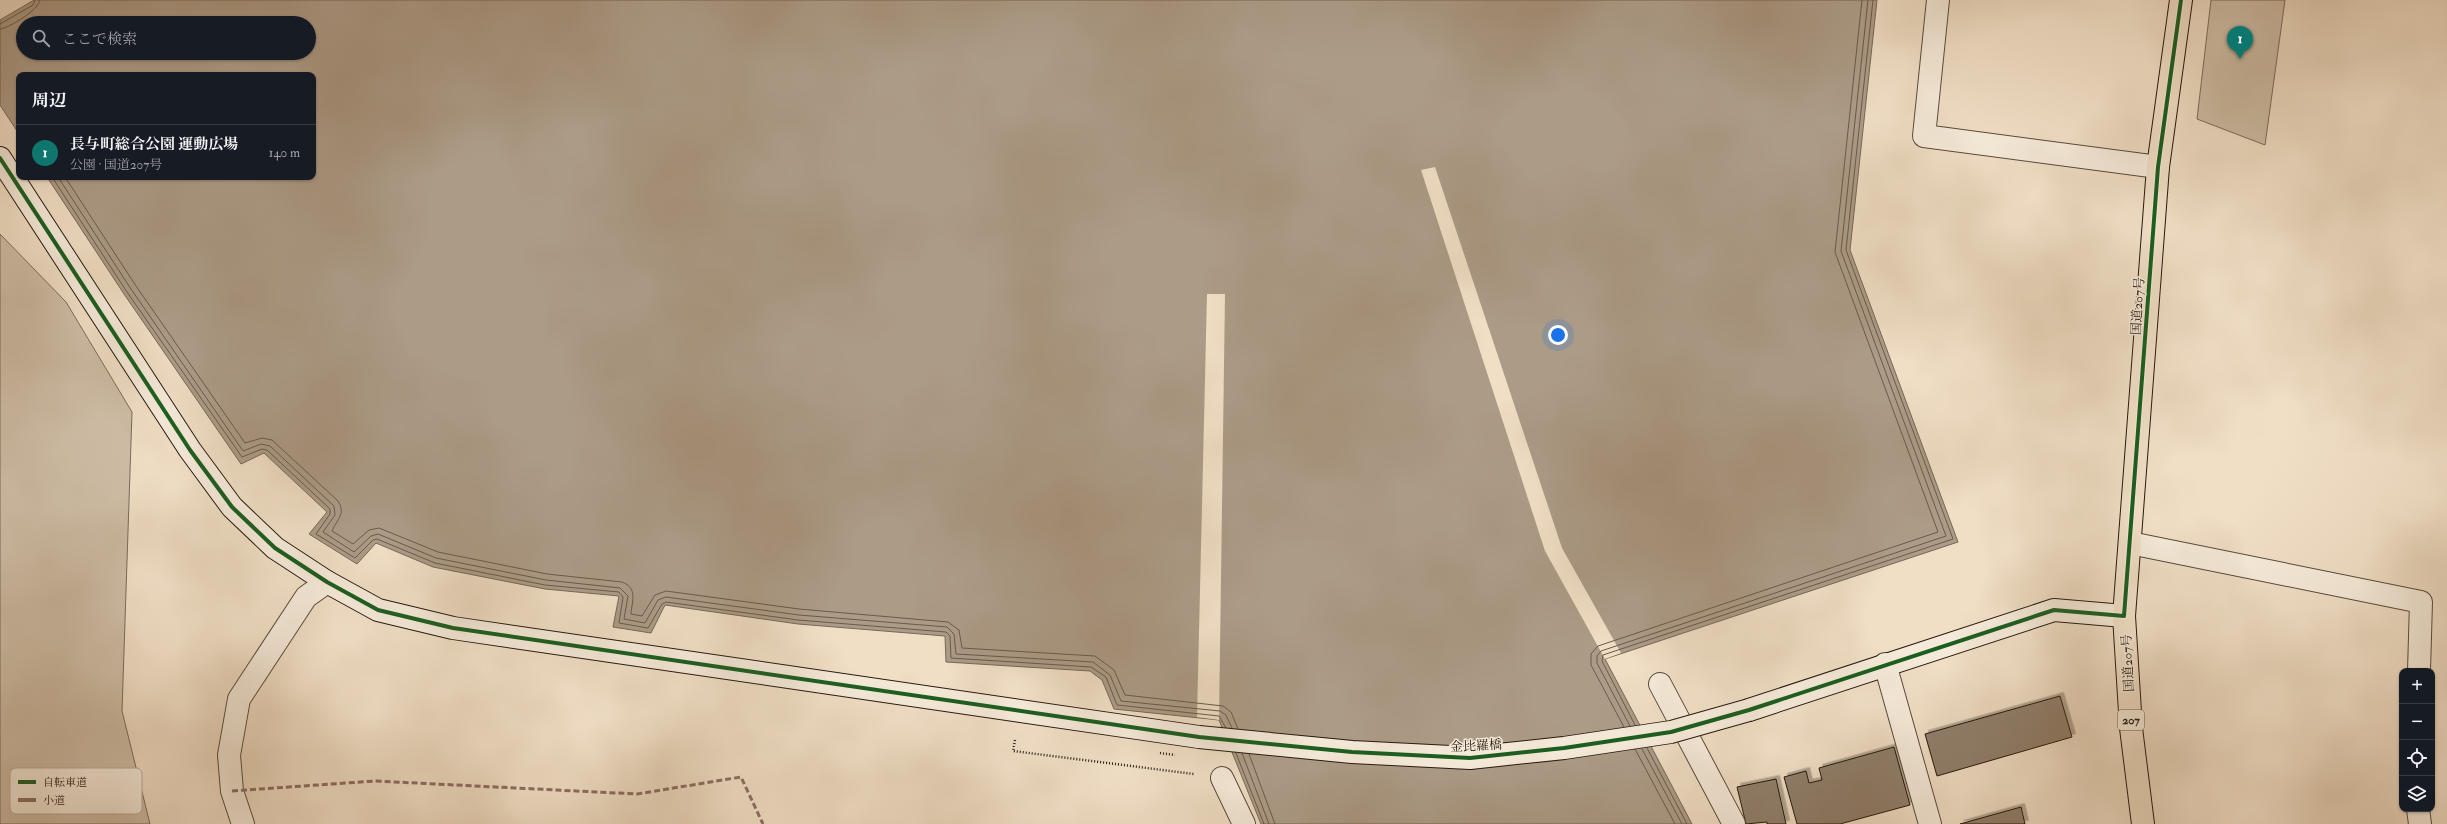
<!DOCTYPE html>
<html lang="ja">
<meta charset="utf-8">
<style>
:root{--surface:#171b24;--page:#242831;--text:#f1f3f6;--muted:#9ea1a6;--line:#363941;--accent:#0f766e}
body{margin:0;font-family:"IM FELL Double Pica","Noto Serif JP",serif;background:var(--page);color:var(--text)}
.controls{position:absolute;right:12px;bottom:12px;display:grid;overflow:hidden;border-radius:8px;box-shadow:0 1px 3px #0004}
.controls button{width:36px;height:36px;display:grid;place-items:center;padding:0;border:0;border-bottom:1px solid var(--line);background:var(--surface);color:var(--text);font:20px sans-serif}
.you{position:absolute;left:1558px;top:335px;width:14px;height:14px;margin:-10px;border:3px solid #fff;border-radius:50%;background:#1a73e8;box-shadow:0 0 0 6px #1a73e833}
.badge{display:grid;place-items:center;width:26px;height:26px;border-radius:50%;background:var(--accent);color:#fff;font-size:13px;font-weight:700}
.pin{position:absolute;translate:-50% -33px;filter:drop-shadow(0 1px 2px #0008)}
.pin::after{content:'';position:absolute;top:21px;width:14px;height:12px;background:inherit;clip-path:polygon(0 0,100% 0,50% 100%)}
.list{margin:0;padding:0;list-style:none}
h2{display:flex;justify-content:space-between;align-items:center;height:52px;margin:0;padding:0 16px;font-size:17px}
h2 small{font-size:13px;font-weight:400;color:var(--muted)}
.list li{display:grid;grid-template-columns:26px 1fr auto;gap:12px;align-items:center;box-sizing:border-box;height:56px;padding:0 16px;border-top:1px solid var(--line)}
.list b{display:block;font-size:15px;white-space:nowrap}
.list p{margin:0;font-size:13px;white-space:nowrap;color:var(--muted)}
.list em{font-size:13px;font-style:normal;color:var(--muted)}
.icon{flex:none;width:22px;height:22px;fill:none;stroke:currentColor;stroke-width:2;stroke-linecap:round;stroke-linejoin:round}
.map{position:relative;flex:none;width:2447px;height:824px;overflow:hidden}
.search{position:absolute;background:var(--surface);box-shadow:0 1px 3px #0004;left:16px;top:16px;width:300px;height:44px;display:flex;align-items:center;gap:10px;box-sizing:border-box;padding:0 14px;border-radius:22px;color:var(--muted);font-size:15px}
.panel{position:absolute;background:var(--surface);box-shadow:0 1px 3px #0004;left:16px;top:72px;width:300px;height:108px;border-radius:8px}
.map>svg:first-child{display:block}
.green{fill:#cebda6;stroke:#7a6b5a}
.water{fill:#ac9b87;stroke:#776757;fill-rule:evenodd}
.pier{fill:#f0dec5}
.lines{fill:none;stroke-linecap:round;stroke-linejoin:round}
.shore{stroke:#6a5a4a;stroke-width:1}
.building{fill:#907f6d;stroke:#27190e;filter:url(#shadow)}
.street-casing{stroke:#594a3c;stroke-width:24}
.secondary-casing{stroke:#27190e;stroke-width:24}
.highway-casing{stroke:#27190e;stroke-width:24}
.path{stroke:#27190e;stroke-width:2.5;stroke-dasharray:1 2;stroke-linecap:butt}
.street{stroke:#f5ead9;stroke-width:22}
.secondary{stroke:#f5ead9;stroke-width:22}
.highway{stroke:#f0dec5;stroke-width:22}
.secondary-bridge-casing{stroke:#27190e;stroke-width:24;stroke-linecap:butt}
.path-bridge{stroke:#27190e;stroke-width:2.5;stroke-dasharray:1 2;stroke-linecap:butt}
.secondary-bridge{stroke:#f5ead9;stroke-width:22}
.quiet{stroke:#8d6e63;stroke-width:3;stroke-dasharray:6 3;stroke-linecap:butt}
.cycleway-casing{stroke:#f5ead9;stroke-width:6}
.cycleway{stroke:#1b5e20;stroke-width:4}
.labels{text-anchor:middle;stroke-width:3;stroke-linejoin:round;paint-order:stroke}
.shield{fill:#f5ead9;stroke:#65584b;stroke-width:1}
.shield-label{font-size:12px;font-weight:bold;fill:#27190e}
.street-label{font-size:13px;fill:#27190e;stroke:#f5ead9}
.key{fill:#f5ead9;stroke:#b7ab9c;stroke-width:1}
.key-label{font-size:11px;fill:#27190e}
</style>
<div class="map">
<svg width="2447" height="824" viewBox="0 0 2447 824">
<defs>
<filter id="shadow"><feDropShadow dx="3.5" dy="-3.5" stdDeviation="0" flood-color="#0004"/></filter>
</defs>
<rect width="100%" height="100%" fill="#f0dec5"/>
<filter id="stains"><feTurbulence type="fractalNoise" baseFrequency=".005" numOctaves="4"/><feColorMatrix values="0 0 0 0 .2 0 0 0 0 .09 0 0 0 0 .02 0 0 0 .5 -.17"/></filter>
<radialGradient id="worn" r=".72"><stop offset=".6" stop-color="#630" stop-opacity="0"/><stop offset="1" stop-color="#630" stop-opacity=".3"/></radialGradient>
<path class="green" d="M2211 0H2285L2265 145 2197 119Z
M0 234 66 302 132 412 122 711 150 824H0Z"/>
<path class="water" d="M34 0H1877L1850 250 1958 542 1605 659 1692 824H1261L1219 720 1114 709 1102 680 1090 671 946 662 945 636 798 624 665 605 651 633 613 627 619 596 545 589 433 567 376 543 357 564 309 534 327 512 264 453 241 464 124 294 47 177H313V75H19V134L0 105V20ZM23 23H309V53H23Z"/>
<path class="pier" d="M1435 167 1562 548 1621 653 1605 659 1545 551 1421 170Z
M1207 294H1225L1219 720 1197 717Z"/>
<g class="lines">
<path class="shore" d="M0 24 33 5 35 0
M0 29C9 28 39 10 40 0
M52 177 127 292 242 457 262 449 267 450 330 509V514L316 534 355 558 373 540 377 539 435 563 545 585 619 592 623 597 619 623 648 628 662 604 666 602 798 620 946 632 950 636 951 658 1091 667 1106 677 1117 705 1219 716 1226 728
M58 177 131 289 243 451 261 444 270 446 334 506 335 515 323 532 354 552 371 536 378 534 436 558 546 580 620 588 628 596 624 619 645 623 658 600 666 597 799 615 947 627 954 634 956 654 1093 662 1110 675 1121 701 1220 711 1226 715 1232 728
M65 177 136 286 245 443 262 438 272 440 337 500C347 513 337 519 332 531L353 544 369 530 379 528 438 552 547 574 622 582C638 588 632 601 631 614L642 616 655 595 666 591 799 609 948 622 959 630 962 648 1095 656 1114 670 1125 695 1223 706 1231 712 1238 729
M1635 725 1602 661 1603 655 1953 539 1846 250 1873 0
M1630 726 1597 663V656L1601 651 1946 536 1841 251 1868 0
M1624 727 1591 665V654L1598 646 1938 532 1835 252 1862 0
M1647 748 1687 824
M1635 749 1675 824
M1642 749 1682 824
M1236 753 1264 824
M1242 753 1269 824
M1249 754 1275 824"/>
</g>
<path class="building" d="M2060 696 2072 737 1937 776 1925 734Z
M1894 747 1910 805 1840 824H1797L1784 777 1806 771 1809 783 1822 780 1819 768Z
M1776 779 1786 824H1767V822L1746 824 1737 787Z
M2021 807 2025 824H1960Z"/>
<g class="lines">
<g class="street-casing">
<path id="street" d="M1938 0 1924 136 2158 167
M2130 543 2421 602 2419 671
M1885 664 1930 824
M1660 684 1734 824
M1222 778 1244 824
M2418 809 2420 824
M243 824 232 791 229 755 239 699 306 597 327 582"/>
</g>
<g class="secondary-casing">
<path id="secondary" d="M0 158 190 450 232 507 275 548 327 582 378 610 453 628 1199 737
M1749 710 2054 610 2124 616"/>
</g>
<g class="highway-casing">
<path id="highway" d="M2143 824 2131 728 2124 616 2158 167 2181 0"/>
</g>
<path class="path" d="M1015 740 1013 751 1194 774"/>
<use href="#street" class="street"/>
<use href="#secondary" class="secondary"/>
<use href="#highway" class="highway"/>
<g class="secondary-bridge-casing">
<path id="secondary-bridge" d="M1199 737 1352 752 1470 758 1564 748 1671 732 1749 710"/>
</g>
<path class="path-bridge" d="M1160 753 1175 755"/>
<use href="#secondary-bridge" class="secondary-bridge"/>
<path class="quiet" d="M232 791 375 781 637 794 741 777 763 824"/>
<g class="cycleway-casing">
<path id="cycleway" d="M0 158 190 450 232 507 275 548 327 582 378 610 453 628 1199 737 1352 752 1470 758 1564 748 1671 732 1749 710 2054 610 2124 616 2158 167 2181 0"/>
</g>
<use href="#cycleway" class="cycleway"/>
</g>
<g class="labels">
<rect class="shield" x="2118" y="710" width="26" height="20" rx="3"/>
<g class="shield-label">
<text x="2131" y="724">207</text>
</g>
<g class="street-label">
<text transform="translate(2137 306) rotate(-86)" y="5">国道207号</text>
<text transform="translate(2127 663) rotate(-93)" y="5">国道207号</text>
<text transform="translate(1476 745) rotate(-3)" y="5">金比羅橋</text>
</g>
</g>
<rect x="10" y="768" width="132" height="46" rx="6" class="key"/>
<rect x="18" y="780" width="18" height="4" fill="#1b5e20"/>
<rect x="18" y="798" width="18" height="4" fill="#8d6e63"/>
<g class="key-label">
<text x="43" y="786">自転車道</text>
<text x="43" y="804">小道</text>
</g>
<rect width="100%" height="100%" filter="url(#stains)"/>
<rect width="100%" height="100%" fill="url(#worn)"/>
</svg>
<div class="controls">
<button>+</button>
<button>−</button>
<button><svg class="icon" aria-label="locate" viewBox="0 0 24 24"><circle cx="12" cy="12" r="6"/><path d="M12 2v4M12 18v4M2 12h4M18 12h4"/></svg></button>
<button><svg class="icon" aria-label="layers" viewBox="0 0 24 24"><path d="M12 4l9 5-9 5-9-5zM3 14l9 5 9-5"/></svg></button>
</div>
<div class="you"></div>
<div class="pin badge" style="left:2240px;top:59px">1</div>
<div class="search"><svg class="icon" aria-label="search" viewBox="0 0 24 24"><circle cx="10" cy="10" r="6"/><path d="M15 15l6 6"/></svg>ここで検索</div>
<section class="panel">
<h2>周辺<small></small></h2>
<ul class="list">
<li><span class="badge">1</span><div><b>長与町総合公園 運動広場</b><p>公園 · 国道207号</p></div><em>140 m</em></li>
</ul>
</section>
</div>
